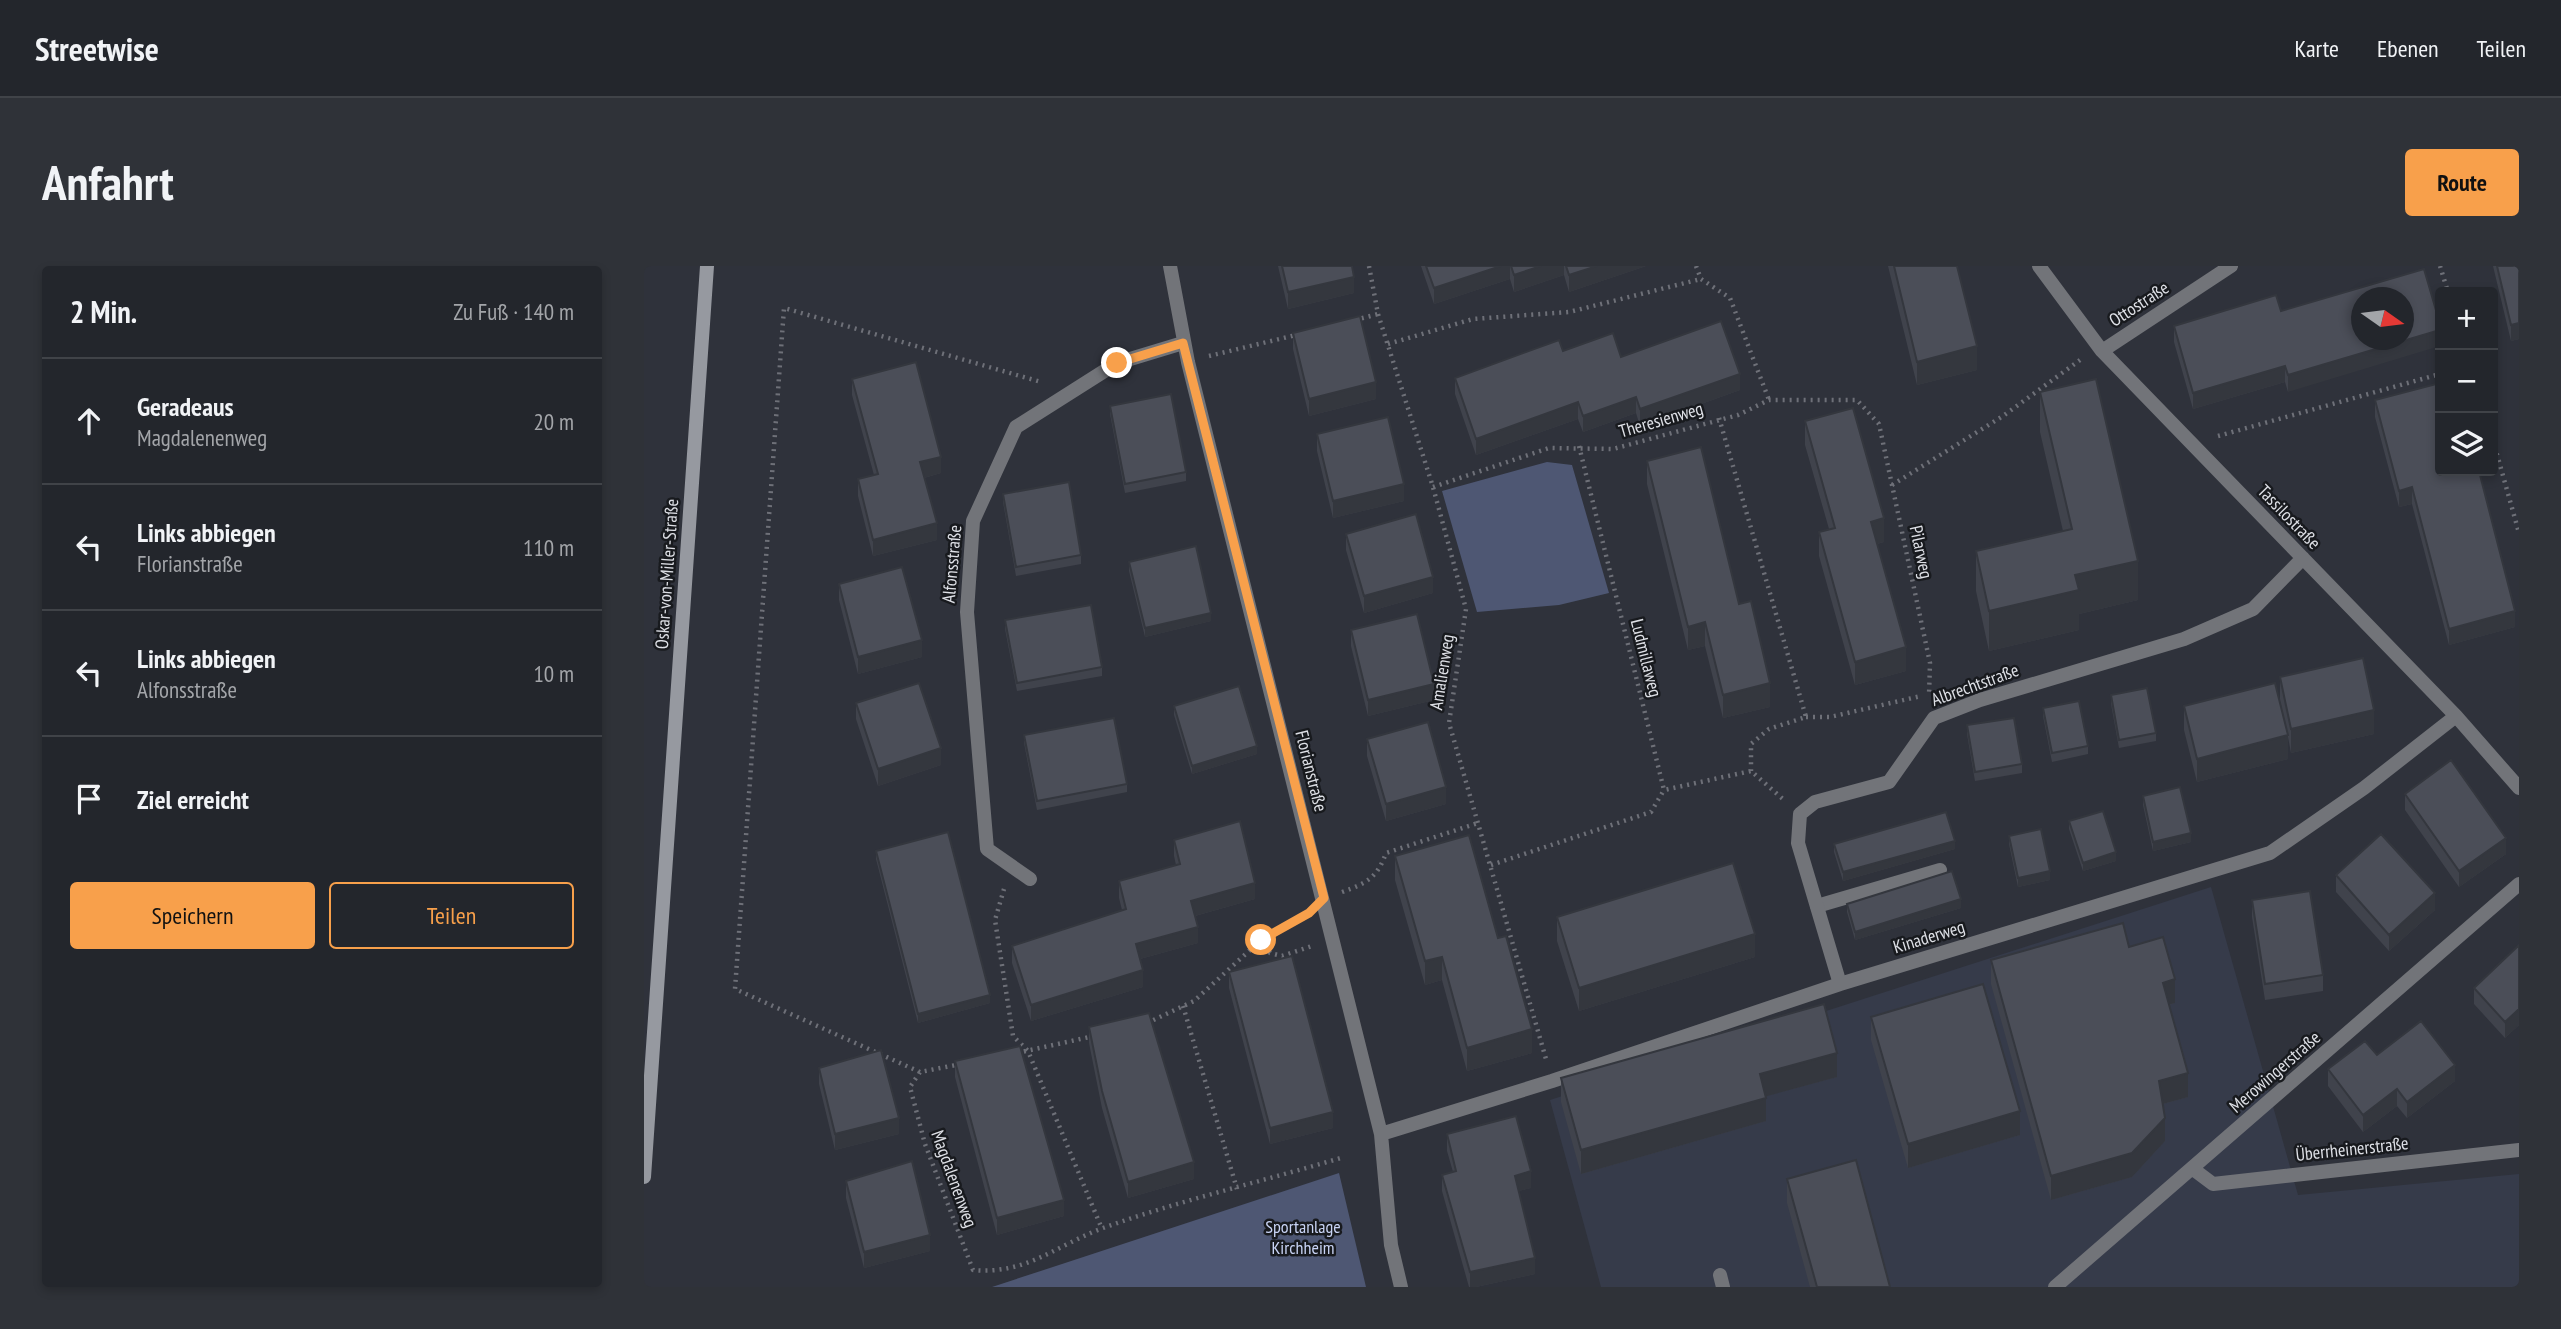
<!DOCTYPE html>
<html lang="de">
<meta charset="utf-8">
<style>
:root{--surface:#23262c;--page:#2f3238;--text:#f1f3f6;--muted:#a3a5a9;--line:#404348;--accent:#f8a04b}
body{margin:0;font-family:"PT Sans Narrow",sans-serif;background:var(--page);color:var(--text)}
.controls{position:absolute;right:21px;top:21px;display:grid;overflow:hidden;border-radius:7px;box-shadow:0 4px 10px #0003}
.controls button{width:63px;height:63px;display:grid;place-items:center;padding:0;border:0;border-bottom:2px solid var(--line);background:var(--surface);color:var(--text);font:35px sans-serif}
.compass{position:absolute;left:1707px;top:21px;width:63px;height:63px;border-radius:50%;background:var(--surface);box-shadow:0 4px 10px #0003;rotate:104deg}
.stop{position:absolute;width:21px;height:21px;margin:-16px;border:5px solid #f8a04b;border-radius:50%;background:#fff}
.stop.end{background:#f8a04b;border-color:#fff;box-shadow:0 2px 7px #0008}
.list{margin:0;padding:0;list-style:none}
h2{display:flex;justify-content:space-between;align-items:center;height:91px;margin:0;padding:0 28px;font-size:30px}
h2 small{font-size:23px;font-weight:400;color:var(--muted)}
.list li{display:grid;grid-template-columns:46px 1fr auto;gap:21px;align-items:center;box-sizing:border-box;height:126px;padding:0 28px;border-top:2px solid var(--line)}
.list b{display:block;font-size:26px;white-space:nowrap}
.list p{margin:0;font-size:23px;white-space:nowrap;color:var(--muted)}
.list em{font-size:23px;font-style:normal;color:var(--muted)}
.actions{display:flex;gap:14px;padding:21px 28px}
.actions a{flex:1;padding:16px 0;border:2px solid var(--accent);border-radius:7px;text-align:center;font-size:24px;color:var(--accent)}
.actions .main{background:var(--accent);color:#111}
.icon{flex:none;width:38px;height:38px;fill:none;stroke:currentColor;stroke-width:2;stroke-linecap:round;stroke-linejoin:round}
.map{position:relative;flex:none;width:1875px;height:1021px;overflow:hidden;border-radius:7px}
header{display:flex;align-items:center;gap:42px;box-sizing:border-box;height:98px;padding:0 35px;background:var(--surface);border-bottom:2px solid var(--line)}
header strong{font-size:33px}
nav{display:flex;gap:38px;margin-inline-start:auto;font-size:24px}
.intro{display:flex;align-items:center;justify-content:space-between;box-sizing:border-box;height:168px;padding:0 42px}
h1{margin:0;font-size:49px}
.button{padding:18px 32px;border-radius:7px;background:var(--accent);color:#111;font-size:24px;font-weight:700}
main{display:flex;gap:42px;padding:0 42px}
aside{flex:1;background:var(--surface);border-radius:7px;box-shadow:0 4px 10px #0003}
.map>svg:first-child{display:block}
.built{fill:#363b4a}
.green{fill:#4e5773}
.lines{fill:none;stroke-linecap:round;stroke-linejoin:round}
.path{stroke:#6e7078;stroke-width:4.5;stroke-dasharray:2 5;stroke-linecap:butt}
.service{stroke:#727479;stroke-width:14}
.minor{stroke:#727479;stroke-width:14}
.secondary{stroke:#9699a0;stroke-width:14}
.wall{fill:#40434c}
.shaded-wall{fill:#34373e}
.building{fill:#4b4e58;stroke:#34373e;stroke-width:2;fill-rule:evenodd}
.route{stroke:#f8a04b;stroke-width:9}
.labels{text-anchor:middle;stroke-width:5;stroke-linejoin:round;paint-order:stroke}
.street-label{font-size:18px;fill:#dee0e6;stroke:#181a1e}
.park-label{font-size:18px;fill:#c9d4f5;stroke:#181a1e}
</style>
<header>
<strong>Streetwise</strong>
<nav><a>Karte</a><a>Ebenen</a><a>Teilen</a></nav>
</header>
<div class="intro"><h1>Anfahrt</h1><a class="button">Route</a></div>
<main>
<aside>
<h2>2 Min.<small>Zu Fuß · 140 m</small></h2>
<ul class="list">
<li><svg class="icon" aria-label="ahead" viewBox="0 0 24 24"><path d="M12 20V5M6 11l6-6 6 6"/></svg><div><b>Geradeaus</b><p>Magdalenenweg</p></div><em>20 m</em></li>
<li><svg class="icon" aria-label="left" viewBox="0 0 24 24"><path d="M17 20v-9H6M10 6l-5 5 5 5"/></svg><div><b>Links abbiegen</b><p>Florianstraße</p></div><em>110 m</em></li>
<li><svg class="icon" aria-label="left" viewBox="0 0 24 24"><path d="M17 20v-9H6M10 6l-5 5 5 5"/></svg><div><b>Links abbiegen</b><p>Alfonsstraße</p></div><em>10 m</em></li>
<li><svg class="icon" aria-label="arrive" viewBox="0 0 24 24"><path d="M6 21V4h12l-3 4 3 4H6"/></svg><div><b>Ziel erreicht</b></div></li>
</ul>
<div class="actions"><a class="main">Speichern</a><a>Teilen</a></div>
</aside>
<div class="map">
<svg width="1875" height="1021" viewBox="0 0 1875 1021">
<rect width="100%" height="100%" fill="#2f323b"/>
<path class="built" d="M1567 621 1654 929 1875 908V1021H957L906 834Z"/>
<path class="green" d="M903 196 928 199 965 327 915 339 833 346 798 225Z
M695 907 722 1021H348Z"/>
<g class="lines">
<path class="path" d="M725 0 734 48 789 221 822 343 805 457 902 793
M1052 0 1057 13 1086 32 1125 134
M1796 0 1804 26
M711 54 734 48
M744 78 829 53 925 46 1057 13
M565 90 652 69
M1075 152 1162 451 1125 463 1107 478V505
M1574 170 1796 108
M1849 174 1875 267
M935 180 1020 524 1107 505 1140 534
M1248 219 1359 150 1436 94
M789 221 905 182 969 183 1094 149 1125 134H1213L1235 158 1286 397 1285 430
M1162 451H1186L1277 430
M847 599 1007 546 1020 524
M360 623 351 654 369 770 384 785 458 963
M698 626C723 617 733 612 742 587L834 557
M617 674 626 687 638 690 668 680
M539 740 593 923
M503 757 550 735 617 674 659 651
M373 787 450 770
M317 798 276 806 266 821 281 878 329 1004C382 1009 413 979 459 962 537 934 620 915 700 891
M276 806 91 723 140 42 397 116"/>
<path class="service" d="M1173 640 1296 604
M1076 1009 1079 1021"/>
<path class="minor" d="M526 0 544 96 737 868 747 979 757 1021
M1395 0 1458 85 1812 450 1875 522
M1458 85 1587 0
M386 613 343 583 323 346 329 255 372 161 473 97 539 77
M1196 718 1154 577 1156 548 1171 536 1245 516 1290 452 1336 434 1540 373 1609 343 1659 292
M737 868 908 815 1196 718 1626 587 1720 522 1812 450
M1549 903 1569 918 1875 884
M1411 1021 1875 618"/>
<path class="secondary" d="M0 911 63 0"/>
</g>
<path class="wall" d="M634 0H708L710 27 644 43Z
M777 0H1002L925 26 920 9 870 26 866 13 790 38Z
M1244 0H1313L1333 104 1273 119Z
M1849 0H1875V73L1867 75Z
M1780 3 1644 126 1641 116 1549 143 1530 76V60L1637 45Z
M649 67 732 133 665 150 649 83Z
M919 85 977 91 1096 124 996 160 992 147 939 166 934 153 832 189 811 128V112Z
M208 113 297 207 280 212 293 274 229 290 214 230V213L230 209 208 129Z
M1396 126 1494 334 1435 348V364L1345 385 1332 325V285L1419 265 1396 166Z
M1731 134 1796 205 1871 361 1805 379 1768 238 1755 241 1731 151Z
M466 140 542 206V215L481 227 466 148Z
M1161 155 1240 276 1233 278 1262 405 1211 419 1175 290V266L1185 263 1161 179Z
M673 168 760 235 689 252 673 185Z
M1003 195 1095 338 1126 441 1079 452 1061 380 1044 384 1003 218Z
M359 228 437 289V298L372 310 359 236Z
M702 268 789 327 720 347 702 284Z
M485 296 567 355 501 371 485 305Z
M195 318 278 391 214 408 195 334Z
M361 354 458 401V410L373 425 361 363Z
M707 364 790 434 724 450 707 380Z
M1636 411 1730 468 1647 487 1644 471V493L1553 516 1540 464V440L1641 458 1636 435Z
M1467 429 1512 467V475L1475 482 1467 438Z
M212 437 297 499 234 520 212 453Z
M530 440 613 488 548 508 530 449Z
M1399 442 1444 480V488L1408 496 1399 450Z
M1323 459 1378 498V507L1331 515 1323 468Z
M380 469 483 518V526L393 544 380 477Z
M723 473 802 538 742 555 723 490Z
M1761 528 1862 588 1815 621 1761 544Z
M1499 530 1547 576 1509 585 1499 539Z
M1425 555 1472 595 1439 605 1425 563Z
M1365 570 1406 614 1374 621 1365 578Z
M530 574 611 633 551 650 554 677 496 693 499 721 387 755 368 697V680L478 644 475 632V615L532 599 530 590Z
M1190 578 1311 583 1199 615 1190 586Z
M232 585 346 737 274 757 232 593Z
M751 590 854 672 888 787 823 805 798 714 781 719 751 614Z
M1692 609 1791 644 1745 685 1692 626Z
M1608 634 1679 709V725L1621 734 1608 651Z
M1203 638 1317 642 1211 674 1203 646Z
M913 651 1111 691 935 745 913 675Z
M1875 679V759L1861 772 1830 738V722Z
M1485 681 1531 737 1525 739 1544 831 1519 838 1521 875 1488 911 1407 934 1347 718V694Z
M585 706 689 862 626 878 585 722Z
M1227 751 1376 869 1264 902 1227 774Z
M445 761 550 913 484 932 458 842 445 777Z
M1733 789 1811 815 1763 852 1753 840 1719 866 1684 820V803Z
M311 795 420 950 353 969 311 811Z
M175 802 255 868 191 884 175 818Z
M1193 811 1122 830V855L937 908 917 836V812Z
M803 868 887 922 874 925 891 1008 832 1021H825L798 925V909L809 906 803 885Z
M1143 913 1246 1021H1166L1143 937Z
M202 915 286 985 220 1002 202 932Z"/>
<path class="shaded-wall" d="M857 0H866V13L790 38V22Z
M897 0H920V9L870 26V9Z
M953 0H1002L925 26V9Z
M710 11V27L644 43V26Z
M1875 57V73L1867 75V59Z
M1796 64V80L1644 126V109Z
M1333 80V104L1273 119V96Z
M1641 100V116L1549 143V127Z
M1096 108V124L996 160V143Z
M732 116V133L665 150V133Z
M992 131V147L939 166V150Z
M934 136V153L832 189V173Z
M297 191V207L276 213V196Z
M760 218V235L689 252V235Z
M1768 221V238L1755 241V225Z
M1240 252V276L1227 279V256Z
M293 257V274L229 290V274Z
M1494 295V334L1435 348V364L1345 385V345L1431 309Z
M789 311V327L720 347V330Z
M1871 345V361L1805 379V363Z
M567 347V355L501 371V362Z
M1061 356V380L1044 384V361Z
M278 374V391L214 408V391Z
M1262 381V405L1211 419V396Z
M1126 417V441L1079 452V429Z
M790 418V434L724 450V434Z
M1730 444V468L1647 487V463Z
M1644 469V493L1553 516V493Z
M613 480V488L548 508V500Z
M297 482V499L234 520V503Z
M802 521V538L742 555V538Z
M1547 567V576L1509 585V576Z
M1862 572V588L1815 621V605Z
M1311 575V583L1199 615V606Z
M1472 586V595L1439 605V597Z
M1406 605V614L1374 621V612Z
M611 617V633L547 651V635Z
M1791 627V644L1745 685V669Z
M1317 633V642L1211 674V666Z
M554 661V677L492 694V678Z
M1111 668V691L935 745V722Z
M798 691V714L781 719V695Z
M499 704V721L387 755V739Z
M1531 713V737L1519 740V717Z
M346 729V737L274 757V748Z
M1875 743V759L1861 772V756Z
M888 763V787L823 805V782Z
M1193 787V811L1116 832V808Z
M1811 799V815L1763 852V836Z
M1544 807V831L1515 839V815Z
M1753 823V840L1719 866V849Z
M1122 832V855L937 908V884Z
M1376 845V869L1264 902V878Z
M689 846V862L626 878V862Z
M255 852V868L191 884V868Z
M1521 852V875L1488 911 1407 934V910Z
M550 896V913L484 932V916Z
M887 905V922L871 926V910Z
M420 934V950L353 969V952Z
M286 969V985L220 1002V986Z
M891 992V1008L832 1021H826V1006Z"/>
<path class="building" d="M638 0H708L710 11 644 26Z
M782 0H857L790 22Z
M867 0H897L870 9Z
M922 0H953L925 9Z
M1250 0H1313L1333 80 1273 96Z
M1853 0H1875V57L1867 59Z
M1780 3 1796 58V64L1644 109 1641 100 1549 127 1530 60 1632 29 1637 45ZM1718 32H1760V74H1718Z
M716 50 732 116 665 133 649 67Z
M1077 55 1096 108 996 143 992 131 939 150 934 136 832 173 811 112 915 74 919 85 969 67 977 91Z
M272 96 297 191 276 196 293 257 229 274 214 213 234 208 208 113Z
M1452 113 1494 295 1431 309 1435 324 1345 345 1332 285 1428 263 1396 126Z
M1796 117V205H1835L1871 345 1805 363 1768 221 1755 225 1731 134Z
M527 128 542 206 481 218 466 140Z
M1209 142 1240 252 1227 256 1262 381 1211 396 1175 266 1191 262 1161 155Z
M744 151 760 218 689 235 673 168Z
M1057 181 1095 338 1107 335 1126 417 1079 429 1061 356 1044 361 1003 195Z
M425 216 437 289 372 301 359 228Z
M772 248 789 311 720 330 702 268Z
M552 280 567 347 501 362 485 296Z
M258 301 278 374 214 391 195 318Z
M447 339 458 401 373 417 361 354Z
M773 348 790 418 724 434 707 364Z
M1719 392 1730 444 1647 463 1636 411Z
M275 417 297 482 234 503 212 437Z
M1631 417 1644 469 1553 493 1540 440Z
M595 420 613 480 548 500 530 440Z
M1503 422 1512 467 1475 474 1467 429Z
M1435 435 1444 480 1408 487 1399 442Z
M470 452 483 518 393 535 380 469Z
M1370 452 1378 498 1331 506 1323 459Z
M784 456 802 521 742 538 723 473Z
M1807 494 1862 572 1815 605 1761 528Z
M1536 521 1547 567 1509 576 1499 530Z
M1459 545 1472 586 1439 597 1425 555Z
M1302 546 1311 575 1199 606 1190 578Z
M596 555 611 617 547 635 554 661 492 678 499 704 387 739 368 680 482 643 475 615 536 598 530 574Z
M1397 563 1406 605 1374 612 1365 570Z
M304 566 346 729 274 748 232 585Z
M1737 568 1791 627 1745 669 1692 609Z
M825 569 854 672 862 670 888 763 823 782 798 691 781 695 751 590Z
M1089 597 1111 668 935 722 913 651Z
M1308 605 1317 633 1211 666 1203 638Z
M1666 625 1679 709 1621 718 1608 634Z
M1479 657 1485 681 1519 671 1531 713 1519 717 1544 807 1515 815 1521 852 1488 887 1407 910 1347 694Z
M1875 679V743L1861 756 1830 722Z
M648 690 689 846 626 862 585 706Z
M1339 718 1376 845 1264 878 1227 751Z
M1180 738 1193 787 1116 808 1122 832 937 884 917 812Z
M505 747 550 896 484 916 458 825 445 761Z
M1777 755 1811 799 1763 836 1753 823 1719 849 1684 803 1721 775 1733 789Z
M376 780 420 934 353 952 311 795Z
M237 784 255 852 191 868 175 802Z
M872 850 887 905 871 910 891 992 826 1006 798 909 812 905 803 868Z
M1212 894 1246 1021H1173L1143 913Z
M268 895 286 969 220 986 202 915Z"/>
<g class="lines">
<path class="route" d="M473 97 539 77 680 632 665 647 617 674"/>
</g>
<g class="labels">
<g class="street-label">
<text transform="translate(1495 38) rotate(-33)" y="6">Ottostraße</text>
<text transform="translate(1017 154) rotate(-16)" y="6">Theresienweg</text>
<text transform="translate(1645 251) rotate(46)" y="6">Tassilostraße</text>
<text transform="translate(1277 286) rotate(78)" y="6">Pilarweg</text>
<text transform="translate(308 298) rotate(-85)" y="6">Alfonsstraße</text>
<text transform="translate(23 308) rotate(-86)" y="6">Oskar-von-Miller-Straße</text>
<text transform="translate(1002 392) rotate(76)" y="6">Ludmillaweg</text>
<text transform="translate(798 406) rotate(-81)" y="6">Amalienweg</text>
<text transform="translate(1331 419) rotate(-20)" y="6">Albrechtstraße</text>
<text transform="translate(667 505) rotate(76)" y="6">Florianstraße</text>
<text transform="translate(1285 671) rotate(-17)" y="6">Kinaderweg</text>
<text transform="translate(1631 806) rotate(-41)" y="6">Merowingerstraße</text>
<text transform="translate(1708 883) rotate(-6)" y="6">Überrheinerstraße</text>
<text transform="translate(310 913) rotate(70)" y="6">Magdalenenweg</text>
</g>
<g class="park-label">
<text x="659" y="967">Sportanlage<tspan x="659" dy="21">Kirchheim</tspan></text>
</g>
</g>
</svg>
<div class="controls">
<button>+</button>
<button>−</button>
<button><svg class="icon" aria-label="layers" viewBox="0 0 24 24"><path d="M12 4l9 5-9 5-9-5zM3 14l9 5 9-5"/></svg></button>
</div>
<svg class="compass" viewBox="-18 -18 36 36"><path d="M0-13l5 13h-10z" fill="#e53935"/><path d="M0 13l5-13h-10z" fill="#a3a5a9"/></svg>
<div class="stop" style="left:617px;top:674px"></div>
<div class="stop end" style="left:473px;top:97px"></div>
</div>
</main>
